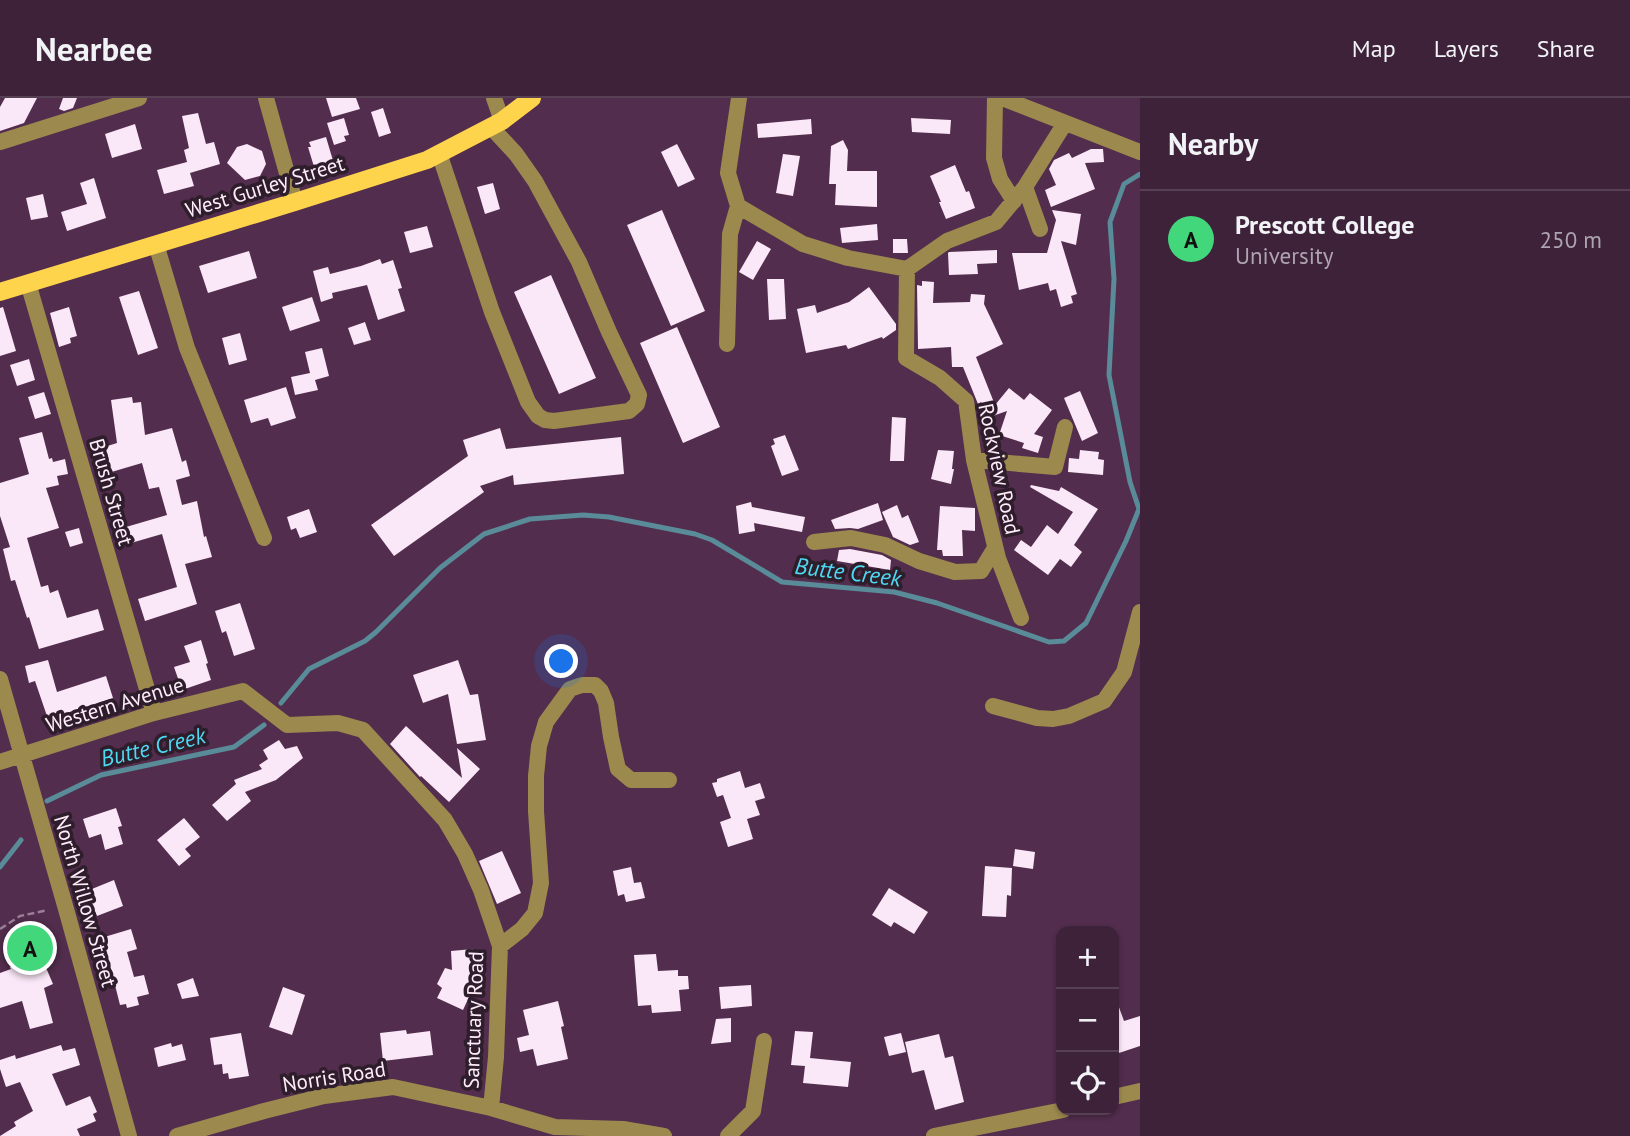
<!DOCTYPE html>
<meta charset="utf-8">
<style>
:root{--surface:#3e223a;--page:#452a42;--text:#f1f3f6;--muted:#ada4af;--line:#573f54;--accent:#43d77b}
body{margin:0;font-family:"PT Sans",sans-serif;background:var(--page);color:var(--text)}
.controls{position:absolute;right:21px;bottom:21px;display:grid;overflow:hidden;border-radius:14px;box-shadow:0 2px 5px #0004}
.controls button{width:63px;height:63px;display:grid;place-items:center;padding:0;border:0;border-bottom:2px solid var(--line);background:var(--surface);color:var(--text);font:35px sans-serif}
.you{position:absolute;left:562px;top:564px;width:24px;height:24px;margin:-18px;border:5px solid #fff;border-radius:50%;background:#1a73e8;box-shadow:0 0 0 10px #1a73e833}
.badge{display:grid;place-items:center;width:46px;height:46px;border-radius:50%;background:var(--accent);color:#111;font-size:23px;font-weight:700}
.pin{position:absolute;translate:-50% -50%;border:4px solid #fff;box-shadow:0 2px 7px #0006}
.list{margin:0;padding:0;list-style:none}
h2{display:flex;justify-content:space-between;align-items:center;height:91px;margin:0;padding:0 28px;font-size:30px}
h2 small{font-size:23px;font-weight:400;color:var(--muted)}
.list li{display:grid;grid-template-columns:46px 1fr auto;gap:21px;align-items:center;box-sizing:border-box;height:98px;padding:0 28px;border-top:2px solid var(--line)}
.list b{display:block;font-size:26px;white-space:nowrap}
.list p{margin:0;font-size:23px;white-space:nowrap;color:var(--muted)}
.list em{font-size:23px;font-style:normal;color:var(--muted)}
.icon{flex:none;width:38px;height:38px;fill:none;stroke:currentColor;stroke-width:2;stroke-linecap:round;stroke-linejoin:round}
.map{position:relative;flex:none;width:1140px;height:1038px;overflow:hidden}
header{display:flex;align-items:center;gap:42px;box-sizing:border-box;height:98px;padding:0 35px;background:var(--surface);border-bottom:2px solid var(--line)}
header strong{font-size:33px}
nav{display:flex;gap:38px;margin-inline-start:auto;font-size:24px}
main{display:flex}
aside{flex:1;background:var(--surface)}
.map>svg:first-child{display:block}
.lines{fill:none;stroke-linecap:round;stroke-linejoin:round}
.stream{stroke:#598b98;stroke-width:5}
.building{fill:#fae7f7}
.path{stroke:#9b7e97;stroke-width:2.5;stroke-dasharray:7 3.5;stroke-linecap:butt}
.minor{stroke:#9c894e;stroke-width:16}
.major{stroke:#fdd44c;stroke-width:18}
.labels{text-anchor:middle;stroke-width:7;stroke-linejoin:round;paint-order:stroke}
.street-label{font-size:21px;fill:#ffecfb;stroke:#2e1d2b}
.water-label{font-size:23px;font-style:italic;fill:#4ed9f2;stroke:#2e1d2b}
</style>
<header>
<strong>Nearbee</strong>
<nav><a>Map</a><a>Layers</a><a>Share</a></nav>
</header>
<main>
<div class="map">
<svg width="1140" height="1038" viewBox="0 0 1140 1038">
<rect width="100%" height="100%" fill="#522d4d"/>
<g class="lines">
<path class="stream" d="M281 605 309 571 365 543 376 534 440 470 484 436 530 421 583 417 609 419 695 436 712 442 782 484 894 494 937 505 1049 544 1064 543 1086 525 1126 443 1139 411 1130 384 1109 277 1114 181 1110 124 1124 86 1140 76
M47 703 101 677 234 649 264 627
M0 769 21 742"/>
</g>
<path class="building" d="M5 0H37L24 25 0 33V9Z
M63 0H77L73 10 64 13 59 11Z
M326 0H356L360 11 332 19Z
M383 10 391 35 379 39 371 14Z
M198 15 206 46 214 44 220 66 190 75 194 88 164 96 157 72 187 64 184 52 189 50 182 18Z
M344 20 349 37 344 38 346 43 334 47 327 25Z
M911 20 951 22 950 36 912 34Z
M811 21 812 36 758 40 757 26Z
M135 26 142 51 112 60 105 36Z
M326 39 334 66 315 72 308 49H311L309 44Z
M843 42 848 52 847 73H877V109L835 107 836 86H829L831 48Z
M247 46 262 53 266 66 260 78 245 82 227 65 237 49Z
M677 46 695 81 678 89 661 54Z
M1091 51H1103L1104 64 1085 65 1095 91 1051 109 1045 92 1056 87 1049 71 1054 62 1069 55 1072 60Z
M783 56 800 58 793 98 776 95Z
M955 67 966 94 969 93 975 110 946 121 939 104H941L930 78Z
M94 80 106 120 67 133 61 114 87 106 80 85Z
M493 85 500 111 485 116 477 89Z
M43 96 48 119 31 122 26 100Z
M662 112 705 213 671 228 627 127Z
M1052 112 1081 116 1076 147 1061 143 1077 196 1071 198 1073 205 1061 209 1056 191 1050 193 1048 185 1019 192 1012 155H1047L1056 122Z
M877 126 878 142 842 145 840 130Z
M427 128 433 149 410 155 404 134Z
M893 141H907L908 155H893Z
M757 143 771 151 753 182 739 174Z
M997 152V165L977 166 978 176 949 177 948 155 949 154Z
M249 153 257 180 208 195 199 168Z
M380 161 382 166 393 162 402 190 398 191 405 213 378 222 367 187 332 195 333 200 321 204 313 173 328 169 330 176 361 168Z
M551 177 596 280 559 296 514 194Z
M767 181H784L786 221 769 222Z
M922 183 934 184 933 205 970 204 971 196 985 197 984 206 1003 246 976 259 995 307 1009 290 1024 302 1030 295 1052 312 1034 336 1043 339 1038 355 1022 350 1024 345 999 337 1007 313 984 321 987 318 981 304 978 306 963 269H952L951 249 918 251 917 187 922 188Z
M869 189 896 226V232L883 241 882 239 848 251 846 247 806 255 797 211 815 207 817 215 849 204Z
M139 193 158 250 138 257 119 199Z
M312 199 320 223 290 233 282 209Z
M3 209 16 253 0 258V210Z
M69 209 77 238 70 240 71 245 59 249 50 215Z
M365 224 371 242 354 247 348 230Z
M677 229 720 329 683 345 640 245Z
M240 235 247 262 229 267 222 240Z
M322 250 329 278 315 282 318 292 295 297 291 279 310 275 305 254Z
M29 261 35 282 17 288 10 267Z
M286 289 296 320 271 328 268 320 251 325 244 302Z
M1080 293 1098 335 1082 343 1064 300Z
M44 294 51 316 35 321 28 299Z
M132 299 133 305 141 304 145 337 172 330 182 364 186 362 190 378 176 382 182 407 197 403 204 439 206 438 212 459 185 466 197 506 145 523 138 501 177 489 162 436 131 445 126 429 167 417 159 389 149 391 142 365 108 375 101 350 117 345 111 302Z
M892 319 906 320 904 363H890Z
M500 330 506 351 621 339 624 376 514 387 513 377 480 388 484 394 394 458 371 427 468 358 463 342Z
M42 334 49 361 52 360 53 364 65 361 68 376 57 378 59 387 46 390 59 430 27 440 41 489 48 487 50 495 58 492 67 520 98 511 104 532 39 551 29 519 27 520 15 482 11 483 3 451 10 449 0 418V385L29 376 19 340Z
M785 337 799 372 782 378 771 348 775 346 773 341Z
M938 352 954 353 952 371H954L951 386 931 381Z
M1080 352 1099 354 1098 361 1104 362 1103 377 1068 374 1069 360 1079 361Z
M1031 387 1059 393 1061 389 1098 411 1074 447 1082 454 1071 469 1060 461 1048 477 1014 452 1021 442 1031 449 1047 427 1058 436 1073 414 1030 389Z
M751 404 752 409 805 419 802 434 754 425 755 433 739 436 736 408Z
M878 405 883 422 858 431 850 430 835 431 831 422Z
M897 407 902 420 908 417 919 444 910 447 893 439 882 414Z
M940 408 975 410V433L962 432 963 458H943L942 452H937Z
M309 411 317 434 300 440 296 430 291 432 287 419Z
M79 430 83 445 70 449 65 434Z
M850 451 882 457 891 462 890 472 837 463 839 452Z
M240 505 255 551 234 558 226 533 222 535 215 513Z
M201 542 208 565 206 566 211 582 182 592 174 569 190 564 184 548Z
M48 562 57 594 106 578 113 600 48 621 35 583 29 585 25 568Z
M458 562 470 597 478 596 486 642 457 646 448 596 423 605 413 577Z
M406 628 462 680 457 650 480 671 449 704 421 678 420 679 390 646Z
M279 642 285 651 297 648 303 660 276 682 245 694 251 703 227 723 212 707 236 686 234 682 262 671 259 667 268 661 263 652Z
M740 673 745 690 760 685 765 700 755 703 760 717 747 721 753 741 728 749 720 724 731 720 723 697 717 699 712 685 717 684V681Z
M116 710 122 728 118 729 123 746 105 752 101 736 89 740 83 721Z
M184 720 200 739 185 751 191 758 179 768 157 742Z
M1015 751 1035 754 1033 771 1013 768Z
M502 753 521 795 497 806 479 763Z
M985 768 1012 770 1011 798 1007 797 1006 819 982 818Z
M631 769 634 785 641 784 645 800 626 804 624 796 618 798 613 773Z
M114 782 123 808 97 818 87 793Z
M889 790 928 814 914 836 894 824 891 829 872 817Z
M131 831 137 851 127 854 134 879 144 877 149 896 137 899 139 907 127 910 126 906 120 907 110 867H109L101 840Z
M35 844 53 886 44 890 53 925 30 931 22 903 0 910V875L11 871 10 869 24 864 19 851Z
M473 851 475 865 469 899 463 912 437 900 442 890 437 886 445 870 452 872 451 853Z
M656 856 658 873 678 872V878H688L689 891 679 892 681 913 652 915 651 907 638 908 634 857Z
M193 880 199 898 182 901 177 886Z
M751 887 752 908 721 911 719 889Z
M283 889 305 897 292 937 269 929Z
M1114 901H1116L1124 923 1140 918V948L1119 955 1114 940Z
M558 903 564 928 561 929 568 961 537 968 533 951 520 954 517 940 529 937 523 912Z
M731 920V944L711 946 716 921Z
M406 932 407 936 430 933 433 957 383 963 380 935Z
M795 933 813 934 810 960 851 964 848 989 803 985 805 968 791 967Z
M241 935 249 978 229 981 228 975 223 976 222 966 214 967 210 940Z
M901 935 906 954 889 958 884 939Z
M939 936 945 960 953 958 964 1004 935 1012 924 972 912 975 905 944Z
M171 945 172 949 182 946 186 962 158 969 154 950Z
M61 947 63 953 75 950 80 967 52 976 66 1008 90 998 97 1014 93 1016 96 1023 77 1031 80 1038H0L16 1028 14 1024 33 1013 20 984 6 989 0 971V962L15 957 16 961Z"/>
<g class="lines">
<path class="path" d="M0 831 20 818 48 812"/>
<path class="minor" d="M266 0 295 104
M494 0 502 23
M739 0 728 75 738 108 803 146 848 160 907 171 947 143 996 124 1025 89 1065 25
M995 0 994 60 1000 81 1014 103
M1002 0 1140 54
M0 44 139 0
M439 55 492 214 528 304 538 318 545 322 554 323 629 313 637 306 639 297 609 234 579 164 535 83 516 56 491 29
M1025 89 1040 131
M156 146 187 250 264 440
M907 171 906 260 940 280 966 303 974 362 998 460 1021 520
M28 185 154 615
M727 246 730 136 738 108
M974 362 1055 369 1065 329
M814 444 851 440 885 447 919 463 955 474 981 473 995 450
M0 581 66 811 129 1038
M993 608 1037 620 1053 621 1069 618 1104 603 1124 574 1140 514
M0 664 154 615 243 593 287 627 338 625 363 632 445 722 465 756 481 792 500 848 496 959 491 1010
M500 848 522 831 535 815 541 785 536 713V678L539 648 546 624 570 591 582 587H595L601 593 606 605 611 639 618 671 631 682H669
M1114 999 1140 993
M177 1038 264 1013 324 998 393 989 491 1010 555 1029 623 1031 664 1038
M728 1038 753 1013 764 943
M934 1038 1063 1012"/>
<path class="major" d="M0 194 295 104 427 62 502 23 532 0"/>
</g>
<g class="labels">
<g class="street-label">
<text transform="translate(265 89) rotate(-17)" y="7">West Gurley Street</text>
<text transform="translate(999 371) rotate(78)" y="7">Rockview Road</text>
<text transform="translate(111 394) rotate(74)" y="7">Brush Street</text>
<text transform="translate(115 607) rotate(-17)" y="7">Western Avenue</text>
<text transform="translate(85 803) rotate(74)" y="7">North Willow Street</text>
<text transform="translate(474 922) rotate(-88)" y="7">Sanctuary Road</text>
<text transform="translate(334 979) rotate(-9)" y="7">Norris Road</text>
</g>
<g class="water-label">
<text transform="translate(848 474) rotate(7)" y="8">Butte Creek</text>
<text transform="translate(153 649) rotate(-13)" y="8">Butte Creek</text>
</g>
</g>
</svg>
<div class="controls">
<button>+</button>
<button>−</button>
<button><svg class="icon" aria-label="locate" viewBox="0 0 24 24"><circle cx="12" cy="12" r="6"/><path d="M12 2v4M12 18v4M2 12h4M18 12h4"/></svg></button>
</div>
<div class="you"></div>
<div class="pin badge" style="left:30px;top:850px">A</div>
</div>
<aside>
<h2>Nearby<small></small></h2>
<ul class="list">
<li><span class="badge">A</span><div><b>Prescott College</b><p>University</p></div><em>250 m</em></li>
</ul>
</aside>
</main>
